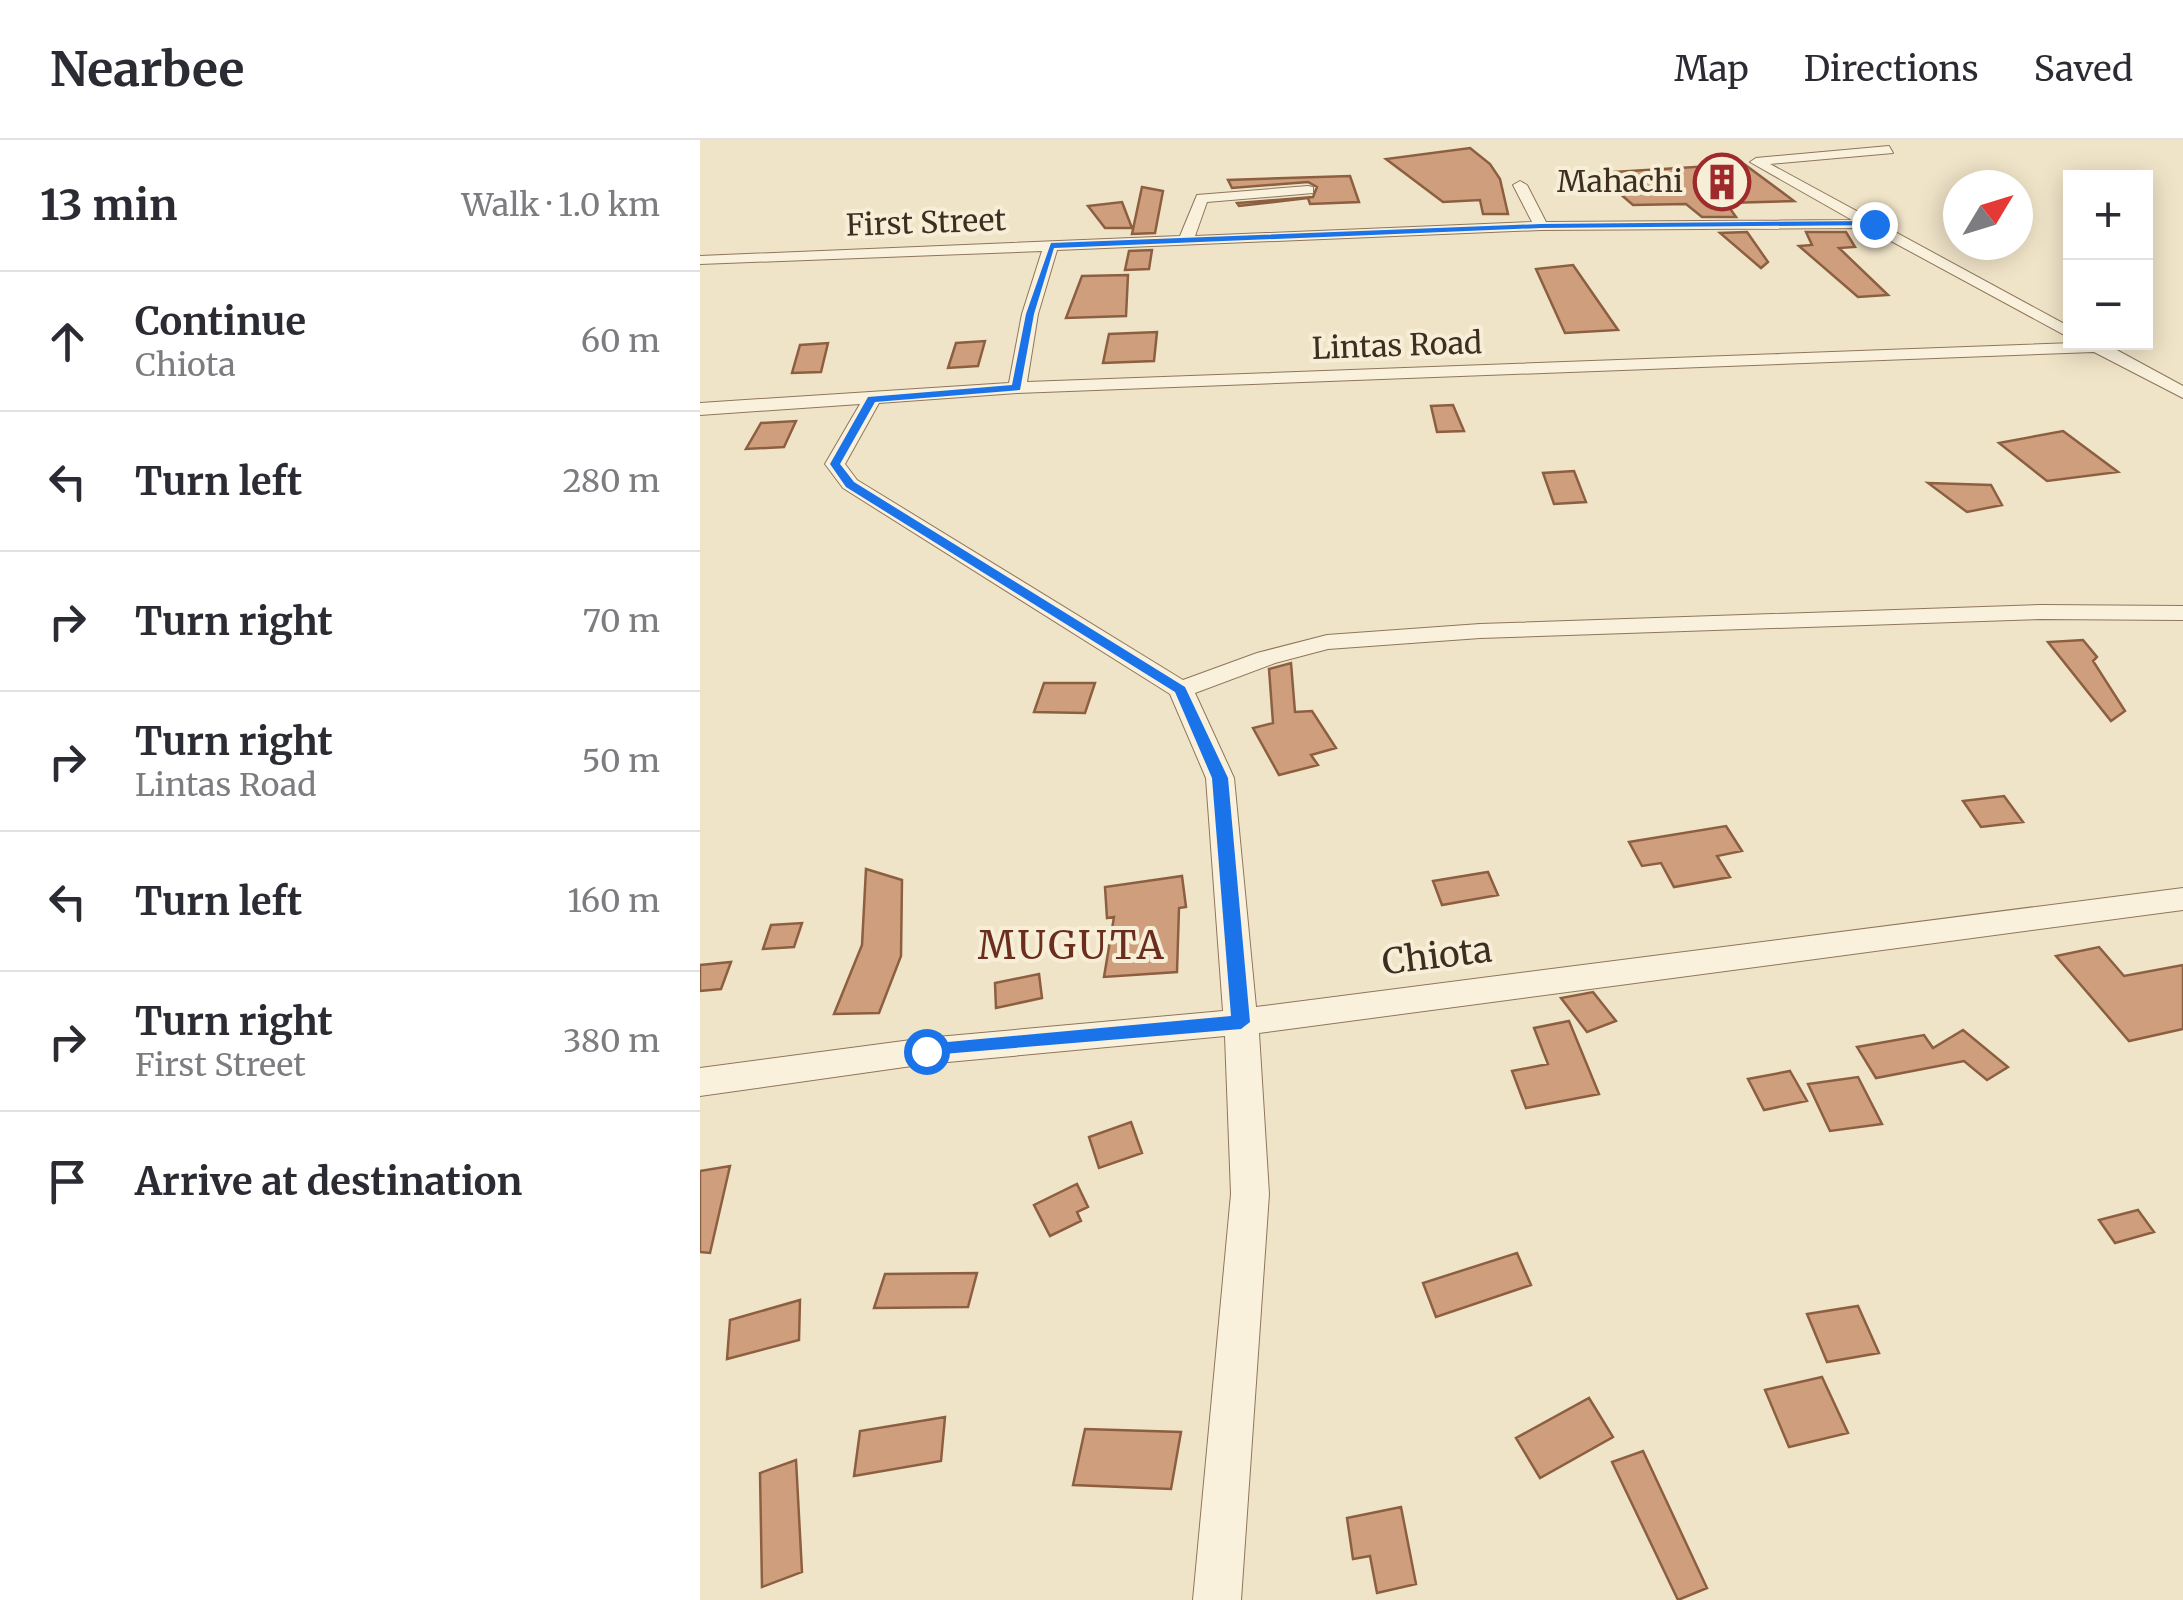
<!DOCTYPE html>
<meta charset="utf-8">
<style>
:root{--surface:#fff;--page:#f2f2f3;--text:#2b2b33;--muted:#7c7c81;--line:#e1e1e2}
body{margin:0;font-family:Merriweather,serif;background:var(--page);color:var(--text)}
.controls{position:absolute;right:30px;top:30px;display:grid;overflow:hidden;border-radius:0px;box-shadow:0 5px 25px #0003}
.controls button{width:90px;height:90px;display:grid;place-items:center;padding:0;border:0;border-bottom:2px solid var(--line);background:var(--surface);color:var(--text);font:50px sans-serif}
.compass{position:absolute;left:1243px;top:30px;width:90px;height:90px;border-radius:50%;background:var(--surface);box-shadow:0 5px 25px #0003;rotate:52deg}
.stop{position:absolute;width:30px;height:30px;margin:-22px;border:8px solid #1a73e8;border-radius:50%;background:#fff}
.stop.end{background:#1a73e8;border-color:#fff;box-shadow:0 2px 10px #0008}
.list{margin:0;padding:0;list-style:none}
h2{display:flex;justify-content:space-between;align-items:center;height:130px;margin:0;padding:0 40px;font-size:42px}
h2 small{font-size:32px;font-weight:400;color:var(--muted)}
.list li{display:grid;grid-template-columns:65px 1fr auto;gap:30px;align-items:center;box-sizing:border-box;height:140px;padding:0 40px;border-top:2px solid var(--line)}
.list b{display:block;font-size:38px;white-space:nowrap}
.list p{margin:0;font-size:32px;white-space:nowrap;color:var(--muted)}
.list em{font-size:32px;font-style:normal;color:var(--muted)}
.icon{flex:none;width:55px;height:55px;fill:none;stroke:currentColor;stroke-width:2;stroke-linecap:round;stroke-linejoin:round}
.map{position:relative;flex:none;width:1483px;height:1460px;overflow:hidden}
header{display:flex;align-items:center;gap:60px;box-sizing:border-box;height:140px;padding:0 50px;background:var(--surface);border-bottom:2px solid var(--line)}
header strong{font-size:48px}
nav{display:flex;gap:55px;margin-inline-start:auto;font-size:35px}
main{display:flex}
aside{flex:1;background:var(--surface)}
.map>svg:first-child{display:block}
.building{fill:#cf9f7d;stroke:#8d5f41;stroke-width:2.5}
.lines{fill:none;stroke-linecap:round;stroke-linejoin:round}
.minor-casing{stroke:#8d765c;stroke-width:2}
.minor{fill:#faf1dc;fill-rule:evenodd}
.route{fill:#1a73e8}
.labels{text-anchor:middle;stroke-width:8;stroke-linejoin:round;paint-order:stroke}
.far-poi-label{font-size:30px;fill:#3d2e20;stroke:#f7eed8;text-anchor:end}
.far-street-label{font-size:30px;fill:#3d2e20;stroke:#f7eed8}
.street-label{font-size:35px;fill:#3d2e20;stroke:#f7eed8}
.neighbourhood-label{font-size:38px;letter-spacing:2.5px;fill:#6b2e1e;stroke:#f7eed8}
</style>
<header>
<strong>Nearbee</strong>
<nav><a>Map</a><a>Directions</a><a>Saved</a></nav>
</header>
<main>
<aside>
<h2>13 min<small>Walk · 1.0 km</small></h2>
<ul class="list">
<li><svg class="icon" aria-label="ahead" viewBox="0 0 24 24"><path d="M12 20V5M6 11l6-6 6 6"/></svg><div><b>Continue</b><p>Chiota</p></div><em>60 m</em></li>
<li><svg class="icon" aria-label="left" viewBox="0 0 24 24"><path d="M17 20v-9H6M10 6l-5 5 5 5"/></svg><div><b>Turn left</b></div><em>280 m</em></li>
<li><svg class="icon" aria-label="right" viewBox="0 0 24 24"><path d="M7 20v-9h11M14 6l5 5-5 5"/></svg><div><b>Turn right</b></div><em>70 m</em></li>
<li><svg class="icon" aria-label="right" viewBox="0 0 24 24"><path d="M7 20v-9h11M14 6l5 5-5 5"/></svg><div><b>Turn right</b><p>Lintas Road</p></div><em>50 m</em></li>
<li><svg class="icon" aria-label="left" viewBox="0 0 24 24"><path d="M17 20v-9H6M10 6l-5 5 5 5"/></svg><div><b>Turn left</b></div><em>160 m</em></li>
<li><svg class="icon" aria-label="right" viewBox="0 0 24 24"><path d="M7 20v-9h11M14 6l5 5-5 5"/></svg><div><b>Turn right</b><p>First Street</p></div><em>380 m</em></li>
<li><svg class="icon" aria-label="arrive" viewBox="0 0 24 24"><path d="M6 21V4h12l-3 4 3 4H6"/></svg><div><b>Arrive at destination</b></div></li>
</ul>
</aside>
<div class="map">
<svg width="1483" height="1460" viewBox="0 0 1483 1460">
<rect width="100%" height="100%" fill="#f0e4c8"/>
<path class="building" d="M770 8 790 24 800 39 808 74H783L780 60 743 62 686 19Z
M1044 24 1094 61 1026 63 1036 77H1002L986 64 933 65 896 33Z
M650 36 659 62 610 64 608 58 539 66 537 63 613 57 617 47 608 42 532 48 528 40Z
M442 47 463 51 455 93 432 94Z
M422 62 432 88H405L388 66Z
M1047 92 1068 122 1061 128 1020 93Z
M1106 92H1146L1155 107 1139 108 1188 155 1158 157 1099 106 1112 105Z
M452 110 449 129 425 130 429 111Z
M873 125 918 190 865 193 836 129Z
M428 135 426 176 366 178 382 136Z
M457 192 454 221 403 223 409 194Z
M285 201 278 226 248 228 256 203Z
M128 203 121 232 92 233 100 205Z
M753 265 764 291 737 292 731 266Z
M96 281 84 307 46 309 61 283Z
M1363 291 1418 332 1347 341 1299 303Z
M874 331 886 362 854 364 843 333Z
M1228 343 1291 345 1302 365 1267 372Z
M1383 500 1397 517 1393 521 1425 571 1411 581 1348 502Z
M591 523 595 572 612 571 636 608 611 615 618 625 579 635 553 588 573 583 569 529Z
M344 543H395L385 573 334 572Z
M1304 656 1323 682 1281 687 1263 661Z
M1026 686 1042 711 1017 716 1030 737 974 747 961 723 942 726 929 702Z
M166 729 202 740 201 816 179 873 134 874 162 805Z
M788 732 798 755 742 765 733 741Z
M482 736 486 767 479 768 477 832 404 837 414 777 407 778 405 747Z
M102 783 94 807 63 809 71 785Z
M1399 807 1424 836 1483 825V889L1429 901 1356 816Z
M31 822 21 849 0 851V825Z
M339 834 342 858 296 868 295 843Z
M893 852 916 881 887 892 861 858Z
M869 881 899 954 826 968 812 931 848 924 834 888Z
M1263 890 1308 927 1287 940 1264 921 1176 938 1157 907 1224 895 1233 908Z
M1090 931 1107 961 1064 970 1048 939Z
M1158 937 1182 984 1130 991 1108 944Z
M431 982 442 1013 399 1028 389 997Z
M30 1026 10 1113 0 1112V1031Z
M377 1044 388 1067 377 1072 381 1081 350 1096 334 1065Z
M1438 1070 1454 1092 1415 1103 1399 1080Z
M817 1113 831 1145 736 1177 723 1143Z
M277 1133 268 1167 174 1168 185 1134Z
M100 1160 99 1200 27 1219 30 1180Z
M1158 1166 1179 1213 1127 1222 1107 1174Z
M1122 1237 1148 1293 1089 1307 1065 1250Z
M889 1258 913 1297 840 1338 816 1298Z
M245 1277 241 1321 154 1336 160 1291Z
M385 1289 481 1292 471 1349 373 1345Z
M943 1311 1007 1448 978 1460 912 1322Z
M96 1320 102 1432 62 1447 60 1333Z
M701 1367 716 1444 677 1453 670 1416 653 1419 647 1378Z"/>
<g class="lines">
<g class="minor-casing">
<path id="minor" d="M1189 6 1193 13 1070 24 1370 187V198L1167 88 841 90 357 110 338 174 327 242 1402 202 1483 246V258L1394 212 317 253 179 263 145 324 157 340 483 540 557 513 627 495 780 484 1341 465 1483 466V480L1341 479 780 498 628 509 575 523 495 553 534 638 556 867 1483 748V770L559 893 569 1054 541 1460H493L531 1054 525 896 226 924 0 956V928L226 898 523 871 506 638 470 554 143 348 125 324 160 264 0 275V263L309 243 322 174 342 111 0 124V116L480 96 497 55 608 46 613 47V53L507 62 495 96 832 82 813 45 820 41 827 45 846 82 1152 80 1050 22 1056 18Z"/>
</g>
<use href="#minor" class="minor"/>
</g>
<path class="route" d="M1174 81 1177 85 841 88 354 108 334 174 320 250 175 262 140 324 154 342 485 547 528 638 550 882 541 889 219 916 216 911 226 904 531 876 512 638 475 552 146 347 130 324 168 257 312 245 326 174 351 103 841 84Z"/>
<defs>
<g id="building-ring" transform="scale(2.875)"><circle r="9.5" fill="#f7eed8" stroke="#9e2a2b" stroke-width="1.5"/><path d="M-4-6H4V6H1V3H-1V6H-4ZM-2.5-4.3h1.7v1.8h-1.7ZM.8-4.3h1.7v1.8H.8ZM-2.5-1h1.7V.8h-1.7ZM.8-1h1.7V.8H.8Z" fill="#9e2a2b"/></g>
</defs>
<g fill-rule="evenodd">
<use href="#building-ring" x="1022" y="42"/>
</g>
<g class="labels">
<g class="far-poi-label">
<text x="983" y="52">Mahachi</text>
</g>
<g class="far-street-label">
<text transform="translate(226 83) rotate(-2)" y="10">First Street</text>
<text transform="translate(697 206) rotate(-2)" y="10">Lintas Road</text>
</g>
<g class="street-label">
<text transform="translate(737 816) rotate(-7)" y="12">Chiota</text>
</g>
<g class="neighbourhood-label">
<text x="372" y="819">MUGUTA</text>
</g>
</g>
</svg>
<div class="controls">
<button>+</button>
<button>−</button>
</div>
<svg class="compass" viewBox="-18 -18 36 36"><path d="M0-13l5 13h-10z" fill="#e53935"/><path d="M0 13l5-13h-10z" fill="#7c7c81"/></svg>
<div class="stop" style="left:226px;top:911px"></div>
<div class="stop end" style="left:1174px;top:84px"></div>
</div>
</main>
